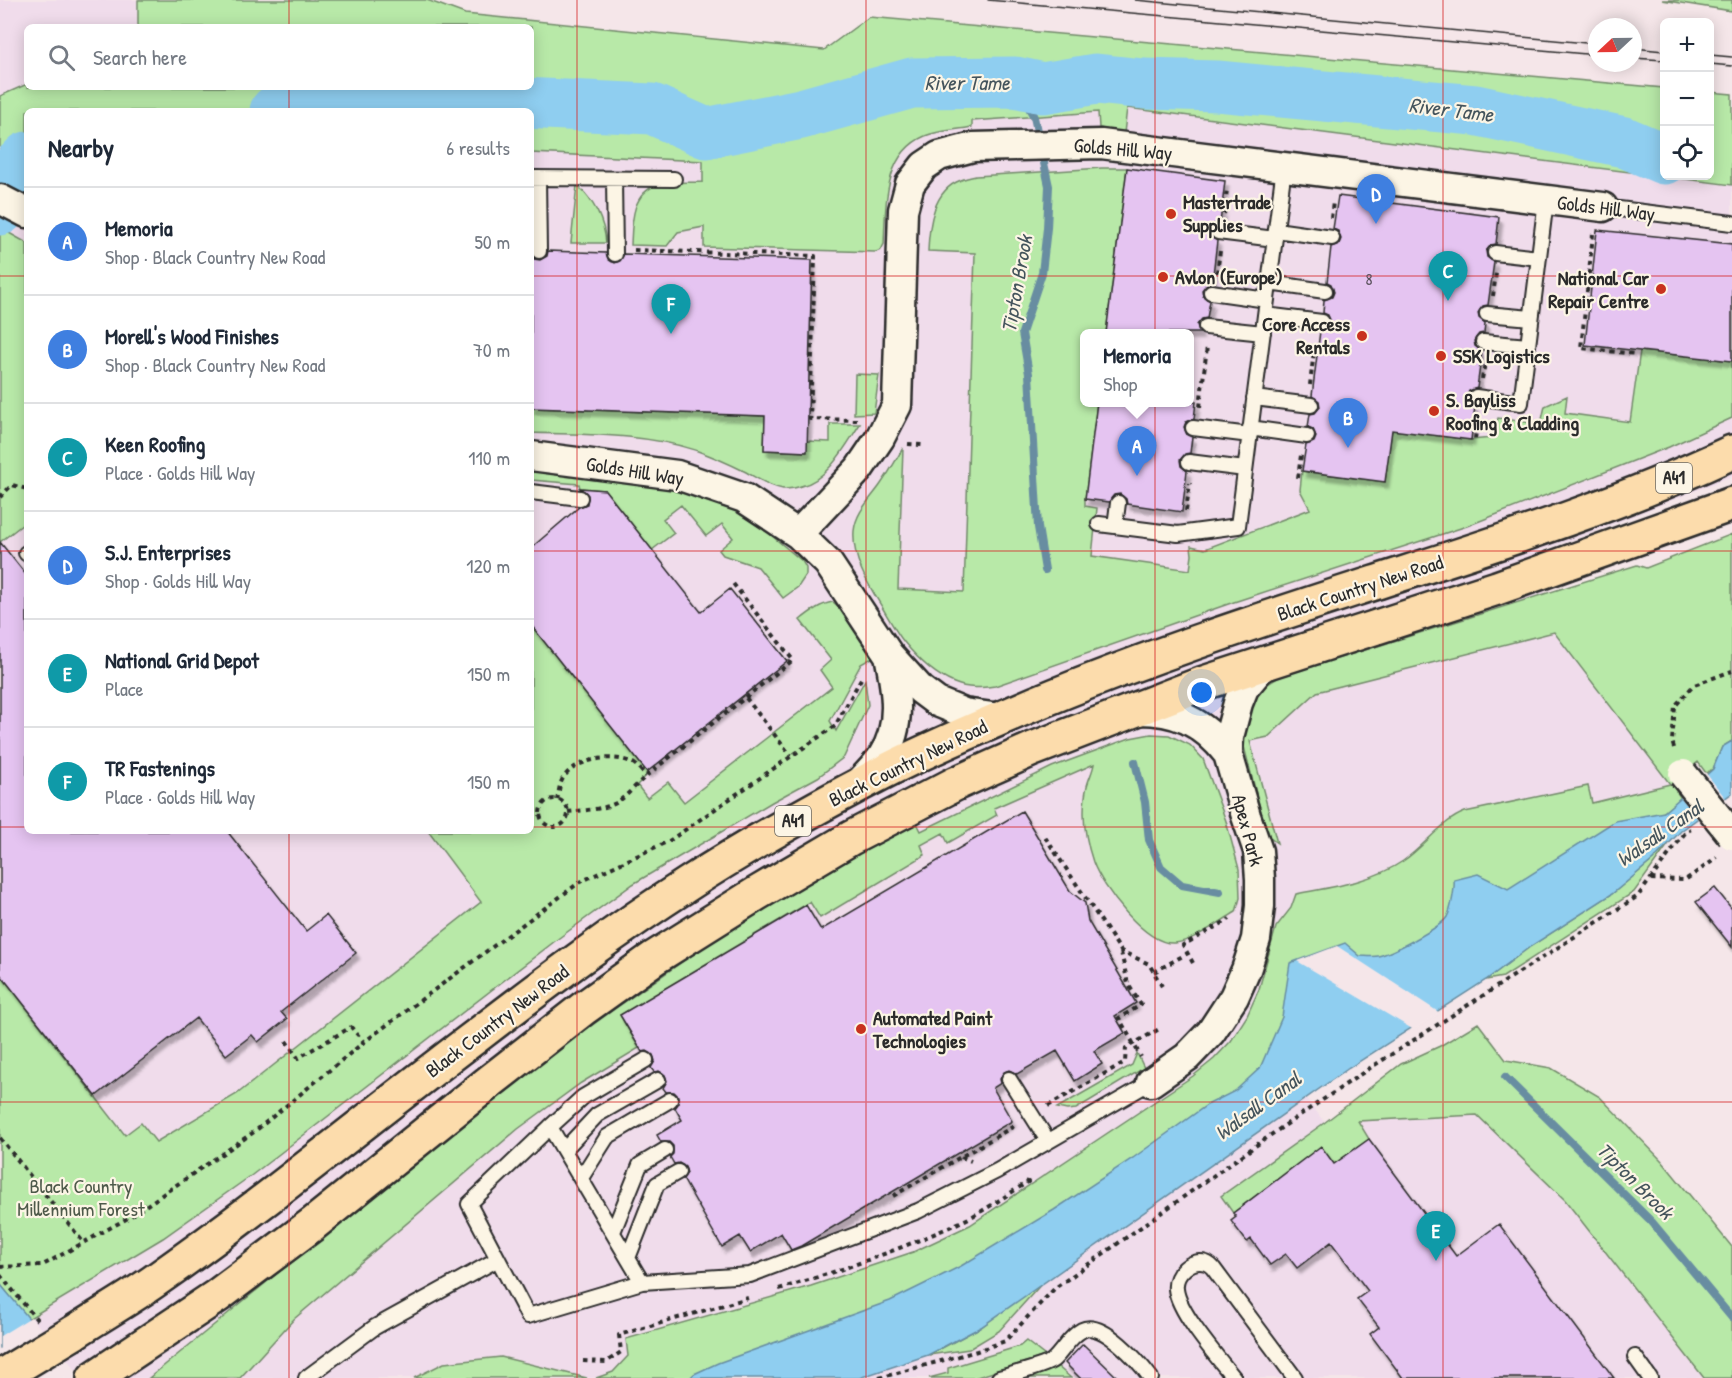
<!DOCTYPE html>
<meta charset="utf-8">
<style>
:root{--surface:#fff;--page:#f6f6f7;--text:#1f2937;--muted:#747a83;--line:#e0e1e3;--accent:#c8321e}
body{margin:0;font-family:"Patrick Hand",sans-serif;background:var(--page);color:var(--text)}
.controls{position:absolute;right:18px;top:18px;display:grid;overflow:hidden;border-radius:9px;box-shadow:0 3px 15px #0003}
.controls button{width:54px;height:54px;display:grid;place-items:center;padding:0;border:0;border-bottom:2px solid var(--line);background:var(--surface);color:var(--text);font:30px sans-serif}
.compass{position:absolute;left:1588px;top:18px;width:54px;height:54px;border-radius:50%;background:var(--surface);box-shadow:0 3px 15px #0003;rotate:248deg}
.you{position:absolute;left:1202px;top:693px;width:21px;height:21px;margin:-15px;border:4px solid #fff;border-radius:50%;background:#1a73e8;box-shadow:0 0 0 9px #1a73e833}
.badge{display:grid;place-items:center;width:39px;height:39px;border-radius:50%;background:var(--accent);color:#fff;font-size:20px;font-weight:700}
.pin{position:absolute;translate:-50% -50px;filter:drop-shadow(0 2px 3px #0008)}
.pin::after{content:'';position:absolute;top:32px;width:21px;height:18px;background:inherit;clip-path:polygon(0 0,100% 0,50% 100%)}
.popup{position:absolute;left:1080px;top:329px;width:114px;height:78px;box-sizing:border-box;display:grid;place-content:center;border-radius:9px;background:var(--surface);filter:drop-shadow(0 2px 4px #0005);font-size:20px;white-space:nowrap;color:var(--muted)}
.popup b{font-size:22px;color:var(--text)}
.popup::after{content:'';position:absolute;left:50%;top:100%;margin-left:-12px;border:12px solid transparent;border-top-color:var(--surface)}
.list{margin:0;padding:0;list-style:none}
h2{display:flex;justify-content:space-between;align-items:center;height:78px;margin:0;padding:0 24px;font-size:26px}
h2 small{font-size:20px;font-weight:400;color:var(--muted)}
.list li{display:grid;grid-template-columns:39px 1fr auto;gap:18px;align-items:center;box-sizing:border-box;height:108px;padding:0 24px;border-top:2px solid var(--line)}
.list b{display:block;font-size:22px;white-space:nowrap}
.list p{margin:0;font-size:20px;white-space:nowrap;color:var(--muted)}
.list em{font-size:20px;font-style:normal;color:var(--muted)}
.icon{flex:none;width:33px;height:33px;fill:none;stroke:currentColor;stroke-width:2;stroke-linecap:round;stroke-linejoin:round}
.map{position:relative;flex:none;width:1732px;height:1378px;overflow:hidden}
.search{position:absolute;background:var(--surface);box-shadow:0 3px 15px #0003;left:24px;top:24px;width:510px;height:66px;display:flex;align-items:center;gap:15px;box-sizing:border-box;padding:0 21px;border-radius:9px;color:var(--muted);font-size:22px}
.panel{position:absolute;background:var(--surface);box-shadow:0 3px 15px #0003;left:24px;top:108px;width:510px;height:726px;border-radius:9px}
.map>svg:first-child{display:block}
.built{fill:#f0dceb;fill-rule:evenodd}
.green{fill:#b8e9a8;stroke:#728a6a;stroke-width:1.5}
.water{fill:#8fcef0;stroke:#678da1;stroke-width:1.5}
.pier{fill:#f5e6e9}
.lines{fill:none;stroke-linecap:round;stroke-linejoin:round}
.stream{stroke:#678da1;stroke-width:8}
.river{stroke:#8fcef0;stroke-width:51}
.building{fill:#e5c4f1;stroke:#2b2b2b;stroke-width:1.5;filter:url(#shadow)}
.lane-casing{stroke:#2b2b2b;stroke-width:18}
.street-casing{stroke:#2b2b2b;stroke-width:33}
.highway-casing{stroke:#2b2b2b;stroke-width:38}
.path{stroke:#2b2b2b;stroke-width:4;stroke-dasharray:4.5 4.5;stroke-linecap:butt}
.lane{stroke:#fcf5e5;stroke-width:14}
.street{stroke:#fcf5e5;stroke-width:28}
.highway{stroke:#fcdcac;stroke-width:33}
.tram{stroke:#2b2b2b;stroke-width:1.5}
.street-bridge-casing{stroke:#2b2b2b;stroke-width:33;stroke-linecap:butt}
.highway-bridge-casing{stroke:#2b2b2b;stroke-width:38;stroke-linecap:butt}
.street-bridge{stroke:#fcf5e5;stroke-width:28}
.highway-bridge{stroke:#fcdcac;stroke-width:33}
.grid{fill:none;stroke:#d62828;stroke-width:1.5;stroke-opacity:0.55}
.poi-dot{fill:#c8321e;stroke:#fcf5e5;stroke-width:2}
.labels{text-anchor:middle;stroke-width:4.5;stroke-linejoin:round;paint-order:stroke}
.number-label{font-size:16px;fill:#5a515c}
.shield{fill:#fcf5e5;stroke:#6a6863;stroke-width:1.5}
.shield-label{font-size:18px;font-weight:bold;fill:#2b2b2b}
.street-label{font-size:20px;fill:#2b2b2b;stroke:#fcf5e5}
.poi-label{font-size:20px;font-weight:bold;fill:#2b2b2b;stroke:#fcf5e5;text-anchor:start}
.park-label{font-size:20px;fill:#4e5a4a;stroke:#fcf5e5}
.water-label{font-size:21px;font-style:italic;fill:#44545c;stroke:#fcf5e5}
</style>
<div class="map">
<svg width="1732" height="1378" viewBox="0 0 1732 1378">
<defs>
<filter id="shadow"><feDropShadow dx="3.5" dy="6" stdDeviation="1.5" flood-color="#0004"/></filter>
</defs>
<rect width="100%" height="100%" fill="#f5e6e9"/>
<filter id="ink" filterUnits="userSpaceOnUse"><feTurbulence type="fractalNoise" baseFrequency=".0167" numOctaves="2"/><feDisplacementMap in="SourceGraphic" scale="12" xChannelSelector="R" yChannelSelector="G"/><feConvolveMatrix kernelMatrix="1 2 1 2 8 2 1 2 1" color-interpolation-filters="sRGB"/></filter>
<g filter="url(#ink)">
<path class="built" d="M0 0H143L148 27H27V831H531V111L300 101 1034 117 1099 112 1123 133 1127 108 1732 185V476L1589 534 1536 552 1554 632 1670 784 1293 1081 1325 1123 1477 1115 1565 1200 1704 1378H53L0 1316ZM1084 334H1190V402H1084Z"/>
<path class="green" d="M138 0H427L465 14 824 50 869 17 1664 88V176H1710V92L1732 94V185L1127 108 1124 133 1099 128 1098 112 972 121V127C958 130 938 130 925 136 883 154 886 206 884 244L881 250 876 252 704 247V227L678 232 667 246 631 245C632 223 631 194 657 185 666 181 692 183 703 182V161L531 153V111H27V186L0 171V96L25 85H27V87H531V27H138Z
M1662 0H1732V11Z
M1102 168H1127L1106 333 1084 334V402L1097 403 1085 499V506L1097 508 1092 556 1190 570 1192 555 1191 546 1205 549 1310 509 1300 490 1302 471 1385 482 1392 430 1471 440 1492 438 1498 418 1541 424 1545 406 1567 396 1565 413 1630 422 1640 351 1732 361V418L1669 447 1467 526 1234 602 995 686C980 688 968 689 954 683 935 675 917 658 904 642 896 632 889 619 882 607 868 584 852 559 854 531 856 511 871 499 881 484 889 473 896 460 903 448L898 589 964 592 975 253 928 251C929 225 933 190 961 180 966 178 971 177 976 176Z
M577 185C594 201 604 219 606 243H571Z
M0 228 27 243V521L0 542Z
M855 374 879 375 874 413 854 414Z
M531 408 765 416 764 450 806 452 807 441 830 442V424H860C846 445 828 480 801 486 796 488 789 489 783 489 770 487 757 478 746 472 730 464 712 456 695 450 642 433 586 435 531 433Z
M531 469 643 479 711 499 735 511 766 531 802 561 806 568V575L798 587 783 598 758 567 723 555 719 550 733 538 722 524 706 536 681 505 663 519 674 533 652 550 605 490 580 488 579 484 531 480Z
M1732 534V741L1722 747 1713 769 1706 773 1698 762 1671 784 1681 798 1664 812 1282 1060 1011 1257 726 1378H596L613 1372 628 1356 626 1339 811 1286 913 1252 970 1225 1193 1076 1214 1059 1231 1041 1247 1016 1259 989 1276 927 1291 908 1296 894C1332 887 1372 882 1403 861 1425 846 1441 821 1465 812L1588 786 1592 803 1670 784 1554 632 1317 692 1268 737 1250 741 1277 843 1270 838 1261 812 1242 739 1254 698 1266 685 1279 677 1637 565 1646 568Z
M833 602 839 607 872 658 861 664 830 721 836 731 865 680 868 705 844 757 818 777 772 802 633 884 559 938 252 1175 163 1238 28 1319 0 1284V974L125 1135 141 1123 156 1142 237 1094 481 902 428 831H531V625L647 772 646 776 637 785 647 798 668 782 684 802 832 687 820 670 831 660 800 620C810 612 820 604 833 602Z
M1151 734 1169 735 1190 745 1203 759 1226 821 1239 869 1240 898 1236 912C1219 922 1194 941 1175 943 1146 946 1102 887 1093 862 1088 847 1084 829 1084 813 1084 804 1085 794 1087 786 1089 778 1093 771 1094 764L994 808 997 815 948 843 943 833 921 845 925 855 820 918 810 902 620 1015 639 1048 581 1083 518 1129 294 1319 240 1378H149L438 1142 532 1068 616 1008 758 909 799 884 916 821 921 831 1052 767 1130 738Z
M1670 842 1634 892 1503 977 1486 980 1531 946 1612 894 1653 860Z
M1478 1023 1506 1060 1551 1068 1600 1097 1662 1161 1732 1247V1378H1704L1565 1200 1477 1115 1358 1121 1369 1139 1334 1164 1321 1147 1233 1213 1221 1196 1324 1123 1401 1064 1440 1046Z
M1137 1053 1144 1068 1076 1109 1067 1110 1057 1108 1132 1065Z
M1045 1280 999 1331 969 1349 929 1355 981 1327Z
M1026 1341 1045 1356 974 1378H929L948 1373V1368L1020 1346Z
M501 1357 587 1378H414L444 1363Z
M1057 1366 1071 1378H1021Z"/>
<path class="water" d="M1732 741V793L1681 831 1653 860 1612 894 1531 946 1486 980 1349 1068 981 1327 928 1355 859 1378H690L694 1374 718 1363 890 1301 961 1266 1054 1210 1133 1158 1207 1105 1235 1091 1260 1068 1282 1017 1290 963 1345 943 1360 956C1365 956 1373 957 1378 956 1392 953 1440 928 1447 917 1451 910 1455 888 1454 880L1478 874 1508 889 1615 821 1664 812 1713 769 1722 747Z
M0 1284 79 1378 0 1348Z"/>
<path class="pier" d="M1705 772 1727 800 1699 821 1679 795Z
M1337 946 1440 1013 1414 1030 1297 961Z
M31 1317 81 1376 82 1378H21L0 1353V1336Z"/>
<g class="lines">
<path class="stream" d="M1015 82 1034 117 1049 186 1047 228 1042 273 1022 333 1029 374 1038 527 1045 570
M1135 762 1145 802 1149 840 1161 867 1182 885 1220 892
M1505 1077 1652 1222 1732 1318"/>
<path class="river" d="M275 111 300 101 350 95 652 109 706 133 801 114 912 83 1015 82 1043 88 1096 79 1144 84 1217 86 1475 110 1624 142 1664 159
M0 210 16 168 27 157"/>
</g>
<path class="building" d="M1127 168 1225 181 1220 223 1214 224 1209 230 1210 236 1217 241 1212 283 1207 284 1202 290 1203 296 1210 301 1207 318 1202 319 1197 325 1200 333H1106Z
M1338 196 1499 217 1496 244 1491 245 1486 251 1487 257 1494 262 1488 305 1483 306 1478 313 1479 318 1485 323 1484 333 1479 334 1474 341 1475 346 1482 351 1477 388 1469 391 1467 396 1470 404 1475 406 1471 440 1392 430 1385 482 1302 471 1306 445 1314 442 1316 437 1313 429 1308 427 1310 414 1315 413 1320 407 1319 401 1312 396 1320 331 1329 328 1331 323 1328 315 1323 313 1324 300 1332 297 1334 292 1331 284 1327 282 1331 247 1339 244 1341 239 1338 231 1333 229Z
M1597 230 1732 244V361L1585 345Z
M548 251 606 253 608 259 615 263 620 261 624 254 812 260 807 452 764 450 765 416 531 408V255L534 259 540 260 547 256Z
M1097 402H1196L1194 419 1186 422 1184 427 1187 435 1192 437 1190 453 1185 454 1180 460 1181 466 1187 471 1182 512 1127 504 1126 499 1120 494 1114 495 1109 502 1085 499Z
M580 488 605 490 701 612 730 589 787 661 647 772 531 625V548L579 507 587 504 588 495Z
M0 542 27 576V831H227L306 931 326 915 356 953 281 1012 287 1019 258 1042 252 1035 226 1055 196 1018 96 1096 0 974Z
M1022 811 1070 891 1085 903 1088 921 1136 1003 1115 1016 1125 1033 1094 1051 1102 1064 1075 1081 1057 1051 1017 1074 1009 1070 1004 1072 1000 1079 1001 1083 993 1088 1012 1121 801 1246 791 1250 781 1233 750 1252 740 1236 722 1247 683 1179 687 1173 685 1167 679 1163 674 1164 670 1157 673 1154V1146L669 1142H661L657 1135 682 1120 675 1108 678 1104V1096L674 1092H666L663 1088 667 1081 665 1075 659 1071 654 1072 651 1068 655 1061 653 1055 647 1051 642 1052 620 1015 806 905 821 930Z
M1715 888 1732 909V947L1696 902Z
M1369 1139 1456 1256 1499 1224 1614 1378H1403L1370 1334 1379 1327 1357 1299 1368 1291 1331 1242 1297 1268 1286 1254 1270 1265 1251 1239 1247 1242 1231 1221 1236 1217 1233 1213 1321 1146 1334 1164Z
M1083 1344 1118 1378H1080L1065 1363Z"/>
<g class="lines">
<g class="lane-casing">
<path id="lane" d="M531 178 674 179
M538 178 539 251
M614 179 615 254
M1603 207 1732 223
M1276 230 1332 238
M1218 232 1275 239
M1495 253 1539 258
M1269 283 1325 291
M1211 292 1267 300
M1487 314 1531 318
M1265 315 1322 322
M1206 327 1263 333
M1483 342 1528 346
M1476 397 1521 403 1546 200
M1254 398 1311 405
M1193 428 1250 435
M1250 428 1307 436
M1189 462 1245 469
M531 492 580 498
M1099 524 1178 534 1238 526 1284 167
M1115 526 1118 503
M26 553 27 554
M646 1060 583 1097 550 1127 642 1282 750 1275 918 1211 997 1171 1151 1082
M1009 1079 1048 1141
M550 1127 469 1204 528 1316 642 1282
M564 1150 597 1115 658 1080
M581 1178 607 1137 670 1100
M613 1232 640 1165 665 1150
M628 1258 657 1184 678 1172
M1635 1357 1650 1378
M306 1378 375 1327 498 1259
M999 1378C1010 1375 1046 1366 1053 1360 1063 1351 1069 1337 1082 1330 1102 1319 1140 1363 1151 1378
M1234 1378C1219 1359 1178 1312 1176 1289 1174 1274 1191 1258 1206 1263 1209 1264 1211 1266 1213 1268L1295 1378"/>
</g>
<g class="street-casing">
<path id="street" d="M0 199 27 213
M531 456 677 475 744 498 798 534 828 563 889 655 921 690 937 702 964 713 1000 718
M798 534 859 469 880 438 897 405 903 210 910 184 924 166 939 156 973 147 1101 144 1603 207
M1135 710C1176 709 1202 721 1228 754
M860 782C867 774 876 766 882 757 903 726 896 689 889 655
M1151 1082 1187 1057 1211 1032 1234 997 1246 970 1256 939 1260 906V879L1258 851 1246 816 1228 754 1229 737 1238 703 1244 688 1264 664"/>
</g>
<g class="highway-casing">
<path id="highway" d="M73 1333C99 1316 127 1300 153 1282 265 1204 370 1116 479 1034 547 982 616 930 688 884 749 844 813 809 878 775 917 754 958 737 999 719 1122 665 1247 624 1374 583 1495 544 1617 506 1732 452
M94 1378 217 1296 313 1224 488 1083 584 1008 654 958 756 894 851 838 957 783 1033 749 1204 683 1497 588 1732 504"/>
</g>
<path class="path" d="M1224 214 1227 189
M1331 218 1333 202
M1593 234 1581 348 1636 354
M634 250 815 256 810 419 857 420
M1217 273 1220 251
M1493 296 1496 273
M1482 379 1485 363
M1310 385 1315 342
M1200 407 1207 346
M1475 439 1478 416
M908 444 922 445
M1298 478 1301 455
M0 497 12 485 27 489
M1186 511 1190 483
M746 698 791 756
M1674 748 1672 741 1675 706 1694 685 1732 671
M540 813a14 14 0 1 1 28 0a14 14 0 1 1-28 0Z
M557 800C559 793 559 783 564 777 576 759 613 753 633 763 638 766 642 772 646 776
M568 812C583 810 602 810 616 803 627 796 636 785 646 776L793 660 731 581
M1045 837 1121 951 1149 964 1163 988
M1651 879 1685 880 1717 858
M1121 952 1128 984 1141 1005 1119 1018 1141 1057
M1193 963 1183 945 1230 919
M1154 972 1188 953
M286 1041 298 1058 351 1027 364 1042
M1048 1106 1125 1062 1126 1048 1159 1029
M0 1138 84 1243
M961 1157 971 1161
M893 1196 1016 1125
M0 1267 43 1265 128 1218 254 1132 364 1042 580 882 669 841 835 726 863 675
M0 1275 38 1321
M779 1289C843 1270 908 1247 969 1218 989 1208 1008 1194 1028 1182L1023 1181
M583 1361 606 1362 621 1352 619 1335 748 1298
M879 1378 977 1351 1005 1341 1055 1288 1275 1132 1367 1070 1638 896 1685 833 1691 829"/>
<use href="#lane" class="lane"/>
<use href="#street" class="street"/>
<use href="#highway" class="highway"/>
<path class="tram" d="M988 0 1597 55
M1135 0 1597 44
M1633 48 1664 51
M1710 55 1732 57
M1633 58 1664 60
M1710 64 1732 66"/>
<g class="street-bridge-casing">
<path id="street-bridge" d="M1683 774 1732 835"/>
</g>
<g class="highway-bridge-casing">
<path id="highway-bridge" d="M0 1377 73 1333"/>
</g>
<use href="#street-bridge" class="street-bridge"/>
<use href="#highway-bridge" class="highway-bridge"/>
</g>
</g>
<path class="grid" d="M289 0V27M577 0V1378M866 0V1378M1155 0V1378M1443 0V1378M289 87V111M0 276H27M531 276H1732M0 551H27M531 551H1732M0 827H27M531 827H1732M289 831V1378M0 1102H1732"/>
<g class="poi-dot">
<circle cx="1171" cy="214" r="6"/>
<circle cx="1163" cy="277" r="6"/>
<circle cx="1661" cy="289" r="6"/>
<circle cx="1362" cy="336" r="6"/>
<circle cx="1441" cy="356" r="6"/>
<circle cx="1434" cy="411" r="6"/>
<circle cx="861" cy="1029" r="6"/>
</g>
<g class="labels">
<g class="number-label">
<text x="1369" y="285">8</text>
</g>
<g class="shield">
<rect x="1656" y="463" width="36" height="30" rx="4.5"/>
<rect x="775" y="806" width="36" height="30" rx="4.5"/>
</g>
<g class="shield-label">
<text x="1674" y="484">A41</text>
<text x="793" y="827">A41</text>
</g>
<g class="street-label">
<text transform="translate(1123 149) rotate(5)" y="7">Golds Hill Way</text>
<text transform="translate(1606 208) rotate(7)" y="7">Golds Hill Way</text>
<text transform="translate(635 471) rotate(9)" y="7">Golds Hill Way</text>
<text transform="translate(1360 588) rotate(-18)" y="7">Black Country New Road</text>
<text transform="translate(908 763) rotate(-26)" y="7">Black Country New Road</text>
<text transform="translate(1248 830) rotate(75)" y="7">Apex Park</text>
<text transform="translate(497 1021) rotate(-37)" y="7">Black Country New Road</text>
</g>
<g class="poi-label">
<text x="1183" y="209">Mastertrade<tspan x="1183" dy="23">Supplies</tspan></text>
<text x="1175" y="284">Avlon (Europe)</text>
<text x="1649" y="285" text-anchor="end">National Car<tspan x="1649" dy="23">Repair Centre</tspan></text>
<text x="1350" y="331" text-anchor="end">Core Access<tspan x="1350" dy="23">Rentals</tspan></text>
<text x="1453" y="363">SSK Logistics</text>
<text x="1446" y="407">S. Bayliss<tspan x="1446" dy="23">Roofing &amp; Cladding</tspan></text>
<text x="873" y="1025">Automated Paint<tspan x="873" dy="23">Technologies</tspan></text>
</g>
<g class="park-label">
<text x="81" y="1193">Black Country<tspan x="81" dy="23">Millennium Forest</tspan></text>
</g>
<g class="water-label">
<text x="967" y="90">River Tame</text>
<text transform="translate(1451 110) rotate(7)" y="7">River Tame</text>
<text transform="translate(1017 284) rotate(-80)" y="7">Tipton Brook</text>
<text transform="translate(1660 833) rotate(-35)" y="7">Walsall Canal</text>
<text transform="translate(1258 1106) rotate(-36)" y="7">Walsall Canal</text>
<text transform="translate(1635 1181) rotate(45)" y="7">Tipton Brook</text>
</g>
</g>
</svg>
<div class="controls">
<button>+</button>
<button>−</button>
<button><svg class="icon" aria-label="locate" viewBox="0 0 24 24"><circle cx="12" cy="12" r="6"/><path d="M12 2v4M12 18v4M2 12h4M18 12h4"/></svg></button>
</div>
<svg class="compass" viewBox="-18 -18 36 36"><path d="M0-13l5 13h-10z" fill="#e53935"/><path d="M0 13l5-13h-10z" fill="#747a83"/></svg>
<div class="you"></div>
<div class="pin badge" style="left:1137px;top:476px;background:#3f7fe0">A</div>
<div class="popup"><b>Memoria</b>Shop</div>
<div class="pin badge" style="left:1348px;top:448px;background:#3f7fe0">B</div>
<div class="pin badge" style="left:1448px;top:301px;background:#0f9aa8">C</div>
<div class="pin badge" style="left:1376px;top:224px;background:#3f7fe0">D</div>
<div class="pin badge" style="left:1436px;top:1261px;background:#0f9aa8">E</div>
<div class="pin badge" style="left:671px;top:334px;background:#0f9aa8">F</div>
<div class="search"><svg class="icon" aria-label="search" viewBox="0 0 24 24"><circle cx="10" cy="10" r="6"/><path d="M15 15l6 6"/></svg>Search here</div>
<section class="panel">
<h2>Nearby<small>6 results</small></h2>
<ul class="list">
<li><span class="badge" style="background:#3f7fe0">A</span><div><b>Memoria</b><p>Shop · Black Country New Road</p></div><em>50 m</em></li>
<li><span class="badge" style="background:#3f7fe0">B</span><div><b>Morell's Wood Finishes</b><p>Shop · Black Country New Road</p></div><em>70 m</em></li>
<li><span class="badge" style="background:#0f9aa8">C</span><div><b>Keen Roofing</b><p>Place · Golds Hill Way</p></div><em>110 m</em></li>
<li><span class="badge" style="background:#3f7fe0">D</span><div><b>S.J. Enterprises</b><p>Shop · Golds Hill Way</p></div><em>120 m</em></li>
<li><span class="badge" style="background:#0f9aa8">E</span><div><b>National Grid Depot</b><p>Place</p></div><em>150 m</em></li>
<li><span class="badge" style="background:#0f9aa8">F</span><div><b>TR Fastenings</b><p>Place · Golds Hill Way</p></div><em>150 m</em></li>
</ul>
</section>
</div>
